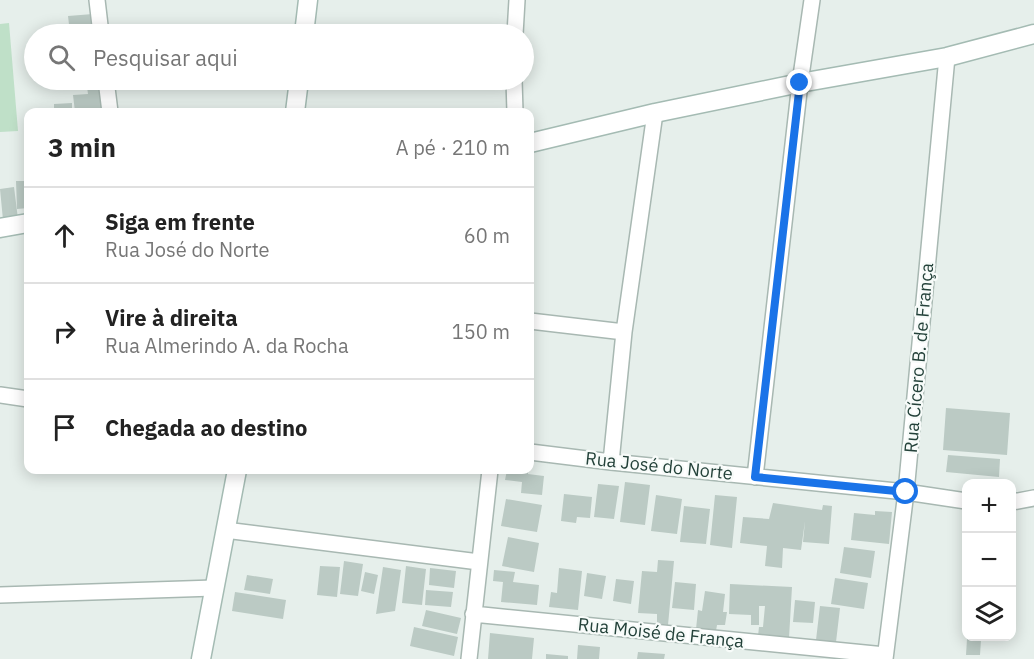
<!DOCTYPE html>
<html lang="pt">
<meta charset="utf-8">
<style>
:root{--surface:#fff;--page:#f6f6f6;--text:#222;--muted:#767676;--line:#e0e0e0}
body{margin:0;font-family:"IBM Plex Sans",sans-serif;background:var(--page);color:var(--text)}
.controls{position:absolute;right:18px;bottom:18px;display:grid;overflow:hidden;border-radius:12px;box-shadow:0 3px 15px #0003}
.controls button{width:54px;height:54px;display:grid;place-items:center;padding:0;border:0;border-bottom:2px solid var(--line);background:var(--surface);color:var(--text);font:30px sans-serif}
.stop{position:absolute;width:18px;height:18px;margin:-14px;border:4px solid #1a73e8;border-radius:50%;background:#fff}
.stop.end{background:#1a73e8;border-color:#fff;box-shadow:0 2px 6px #0008}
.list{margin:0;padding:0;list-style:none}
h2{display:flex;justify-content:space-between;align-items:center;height:78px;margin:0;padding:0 24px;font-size:26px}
h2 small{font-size:20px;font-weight:400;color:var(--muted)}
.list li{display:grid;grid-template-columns:39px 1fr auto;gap:18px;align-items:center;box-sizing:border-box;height:96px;padding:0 24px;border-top:2px solid var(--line)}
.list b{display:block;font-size:22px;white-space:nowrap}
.list p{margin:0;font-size:20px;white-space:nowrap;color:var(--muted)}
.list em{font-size:20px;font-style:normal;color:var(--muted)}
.icon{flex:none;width:33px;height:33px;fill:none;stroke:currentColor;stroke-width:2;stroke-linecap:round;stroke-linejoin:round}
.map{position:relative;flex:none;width:1034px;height:659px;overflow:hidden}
.search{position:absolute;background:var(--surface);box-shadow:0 3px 15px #0003;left:24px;top:24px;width:510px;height:66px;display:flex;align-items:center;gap:15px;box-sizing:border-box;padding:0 21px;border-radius:33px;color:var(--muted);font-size:22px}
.panel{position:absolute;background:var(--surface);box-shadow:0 3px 15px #0003;left:24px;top:108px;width:510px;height:366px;border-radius:12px}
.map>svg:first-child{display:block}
.green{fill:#bfe0c8}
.building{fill:#bbcac4}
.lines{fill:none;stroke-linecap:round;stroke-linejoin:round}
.street-casing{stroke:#a8b8b2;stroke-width:18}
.secondary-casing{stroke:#a4bbb3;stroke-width:21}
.street{stroke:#fff;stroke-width:15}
.secondary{stroke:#fff;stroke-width:18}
.route{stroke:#1a73e8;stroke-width:8}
.labels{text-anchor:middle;stroke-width:4.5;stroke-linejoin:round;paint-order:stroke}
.street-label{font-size:18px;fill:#24423a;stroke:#f7fbf9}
</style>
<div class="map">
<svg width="1034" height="659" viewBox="0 0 1034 659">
<rect width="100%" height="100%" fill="#e6efeb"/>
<path class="green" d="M9 23 18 131 0 132V24Z"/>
<path class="building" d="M93 14 95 31 70 33 68 16Z
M86 80H102L104 111 75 112 73 95 88 94Z
M72 103V112H54V104Z
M16 181H28V208L17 209Z
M14 187 18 219 3 220 0 189Z
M946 408 1010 413 1007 455 943 450Z
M948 455 1000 459 999 477 946 472Z
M507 470H528V474L544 476 542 495 521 493 522 482 505 480Z
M625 482 650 485 645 525 620 522Z
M598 484 619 486 614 519 594 517Z
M564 494 592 497 590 518 577 517 576 523 561 521Z
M656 495 682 499 677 534 651 531Z
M715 495 737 497 732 548 710 545Z
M506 499 542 505 537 532 501 526Z
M773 503 822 510 823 505 832 506 829 544 803 542 805 521 801 550 783 548 782 568 765 566 767 546 740 543 743 517 769 519Z
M684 506 710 509 706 544 680 542Z
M875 511 892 512 889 544 851 540 854 513 875 515Z
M508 537 539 543 534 572 502 566Z
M844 547 875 551 871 578 840 573Z
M658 560 674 561 668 625 657 623V614L638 613 642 571 657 572Z
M344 561 363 564 358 596 340 594Z
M320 566 340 567 337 597 317 595Z
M406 566 426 569 422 605 402 603Z
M383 567 401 570 395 611 376 614Z
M430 568 456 571 454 588 429 585Z
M559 568 582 571 578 610 549 607 551 592 557 593Z
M494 570 515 572 513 582 539 585 537 605 501 602 503 582 493 581Z
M365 572 378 575 374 594 361 591Z
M587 573 606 576 602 599 584 596Z
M247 575 273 579 270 594 244 590Z
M835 578 868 583 864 609 831 604Z
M616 579 634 581 631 604 613 601Z
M675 582 696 584 694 610 672 608Z
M730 584 792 587 789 638 758 636 759 627H763L765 606H759V625H751V615L729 614Z
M426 590 453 592 451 607 425 605Z
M705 591 725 594 723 612H727L725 625H717L716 631 696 629 698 610 702 611Z
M235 592 286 600 283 619 232 611Z
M795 600 815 602 813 623 793 622Z
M820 606 840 608 836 642 816 640Z
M426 610 461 618 457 634 422 626Z
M414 627 458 637 454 656 410 646Z
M490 633 534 638 532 659H488Z
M967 639 981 640 980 655H966Z
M578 645 600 647 599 659H577Z
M638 652 665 654 664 659H637Z
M546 654 568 656V659H546Z"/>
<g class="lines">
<g class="street-casing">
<path id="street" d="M97 0 101 34
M515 34 517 0
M106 80 110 112
M514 80 515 112
M530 321 624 332
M0 395 28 399
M530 452 611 462 906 492 966 501
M611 462 624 332 655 113
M755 477 800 83 812 0
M1012 502 1034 498
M225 530 479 562
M0 595 214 588
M473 614 885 655
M469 659 490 470
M885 659 906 492 947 57"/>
</g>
<g class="secondary-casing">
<path id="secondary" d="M304 34 308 0
M295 112 299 80
M530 143 655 113 800 83 947 57 1034 34
M0 228 28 223
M201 659 237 470"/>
</g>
<use href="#street" class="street"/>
<use href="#secondary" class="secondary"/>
</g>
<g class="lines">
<path class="route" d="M800 83 755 477 906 492"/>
</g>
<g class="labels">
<g class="street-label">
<text transform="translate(919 358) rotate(-85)" y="6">Rua Cícero B. de França</text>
<text transform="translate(659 466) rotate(6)" y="6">Rua José do Norte</text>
<text transform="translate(661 633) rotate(6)" y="6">Rua Moisé de França</text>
</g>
</g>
</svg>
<div class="controls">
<button>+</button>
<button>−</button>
<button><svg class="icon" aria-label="layers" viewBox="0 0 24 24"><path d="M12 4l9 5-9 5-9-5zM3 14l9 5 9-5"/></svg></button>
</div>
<div class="stop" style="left:906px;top:492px"></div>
<div class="stop end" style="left:800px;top:83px"></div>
<div class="search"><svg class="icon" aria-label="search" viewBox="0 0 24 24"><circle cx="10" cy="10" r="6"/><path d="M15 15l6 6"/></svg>Pesquisar aqui</div>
<section class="panel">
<h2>3 min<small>A pé · 210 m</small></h2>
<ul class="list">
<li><svg class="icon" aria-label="ahead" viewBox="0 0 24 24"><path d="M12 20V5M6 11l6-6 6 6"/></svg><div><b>Siga em frente</b><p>Rua José do Norte</p></div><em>60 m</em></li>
<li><svg class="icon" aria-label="right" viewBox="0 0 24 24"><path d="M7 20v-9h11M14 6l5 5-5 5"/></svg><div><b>Vire à direita</b><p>Rua Almerindo A. da Rocha</p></div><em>150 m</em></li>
<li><svg class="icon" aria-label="arrive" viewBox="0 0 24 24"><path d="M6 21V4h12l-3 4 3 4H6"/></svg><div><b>Chegada ao destino</b></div></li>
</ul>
</section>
</div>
